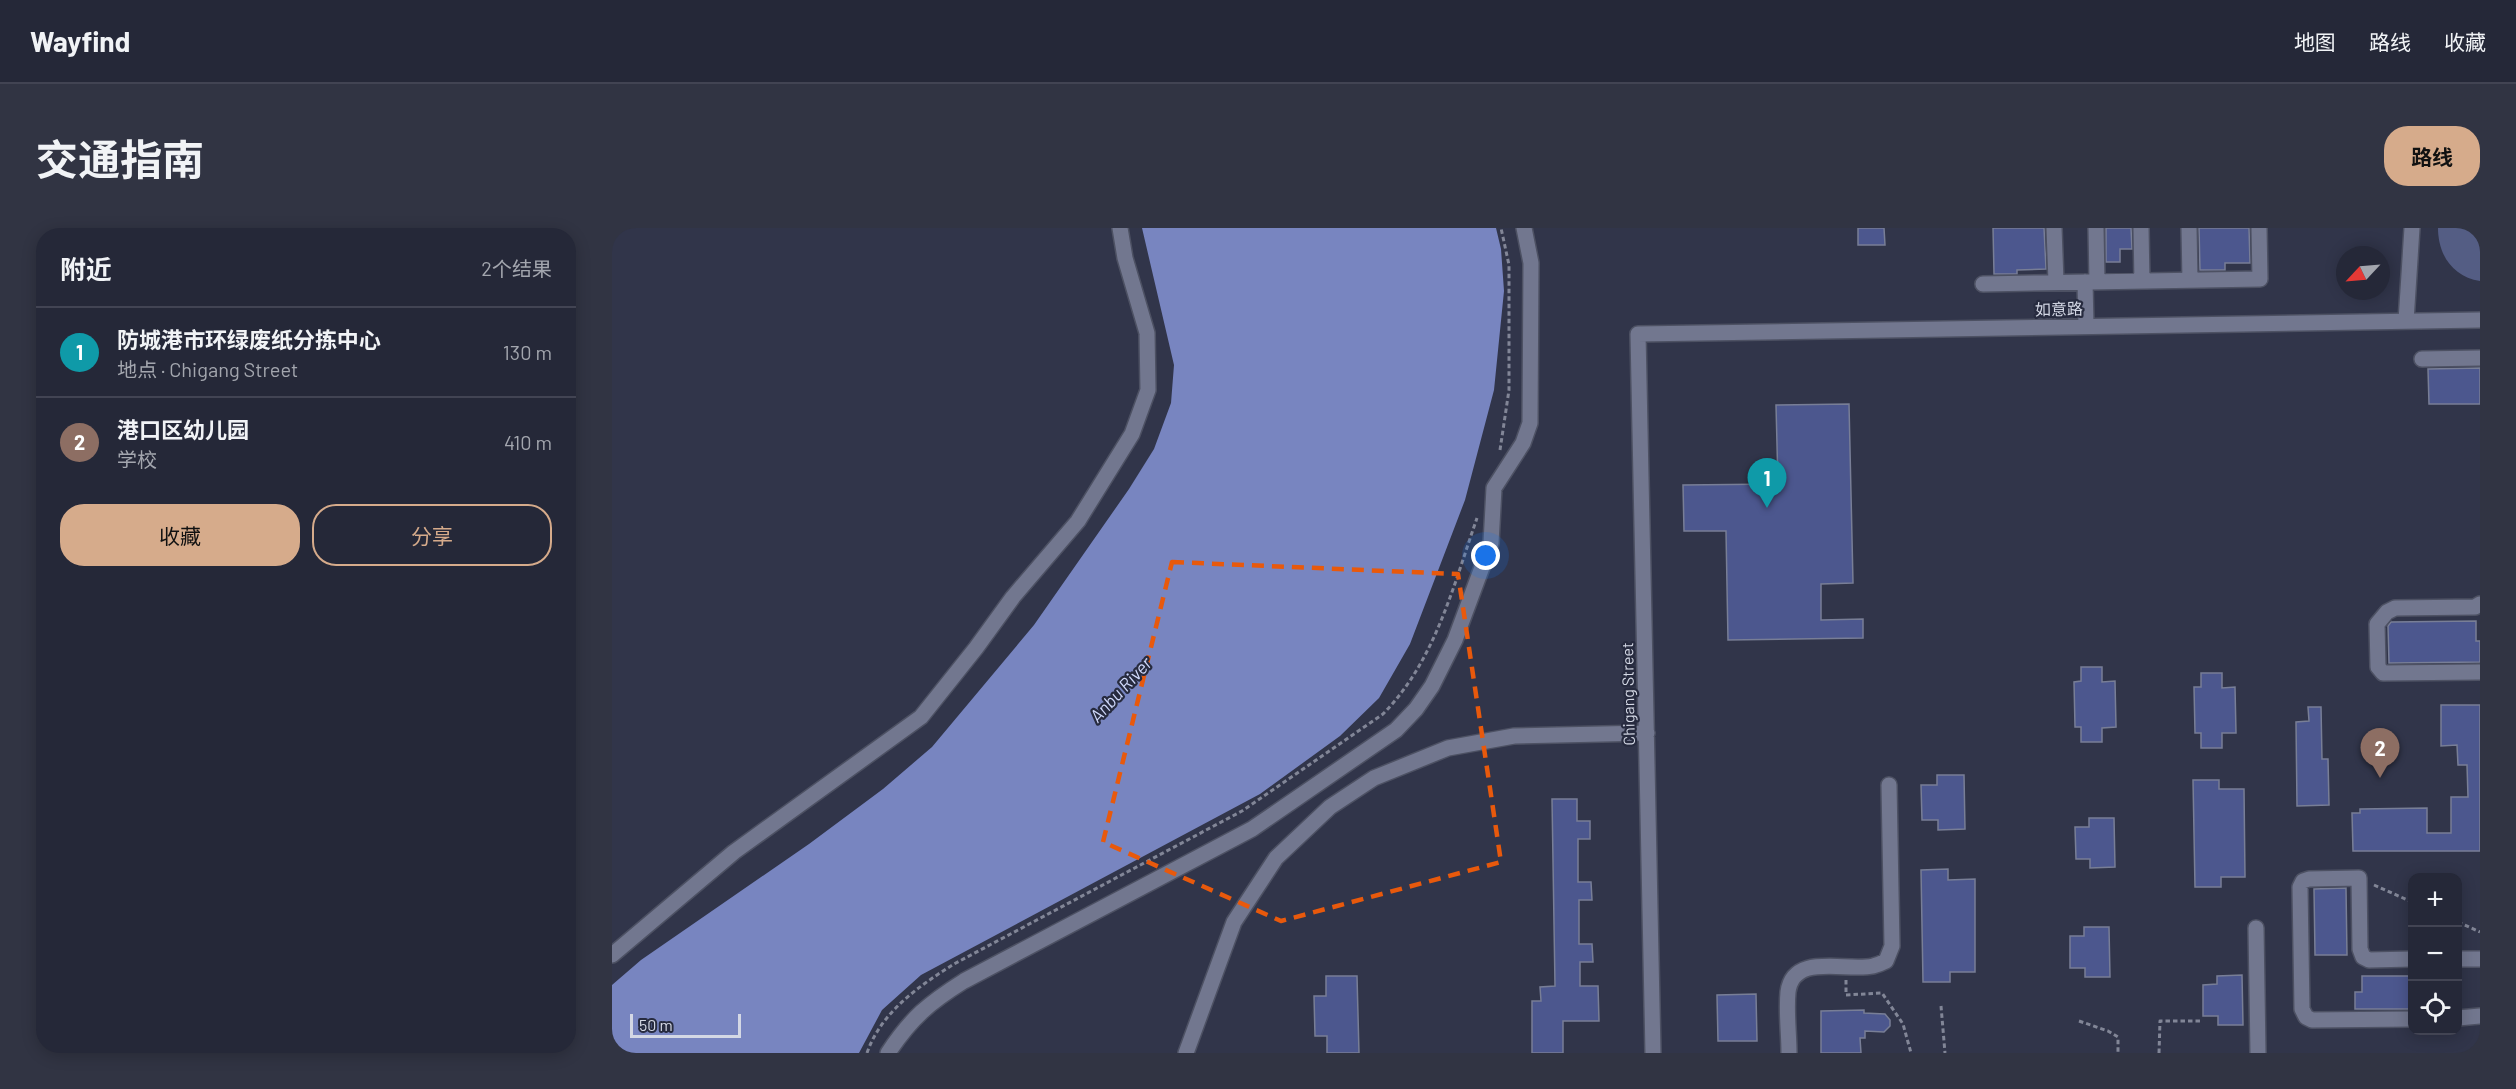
<!DOCTYPE html>
<html lang="zh">
<meta charset="utf-8">
<style>
:root{--surface:#252838;--page:#313443;--text:#f1f3f6;--muted:#a3a6ae;--line:#424453;--accent:#d6ab8b}
body{margin:0;font-family:Barlow,"Noto Sans SC",sans-serif;background:var(--page);color:var(--text)}
.controls{position:absolute;right:18px;bottom:18px;display:grid;overflow:hidden;border-radius:12px;box-shadow:0 3px 15px #0003}
.controls button{width:54px;height:54px;display:grid;place-items:center;padding:0;border:0;border-bottom:2px solid var(--line);background:var(--surface);color:var(--text);font:30px sans-serif}
.compass{position:absolute;left:1724px;top:18px;width:54px;height:54px;border-radius:50%;background:var(--surface);box-shadow:0 3px 15px #0003;rotate:244deg}
.scale{position:absolute;left:18px;bottom:15px;width:111px;box-sizing:border-box;padding-left:6px;border:3px solid #d4d8e5;border-top:0;font-size:16px;line-height:21px;white-space:nowrap;color:#d4d8e5;-webkit-text-stroke:4px #272b3f;paint-order:stroke}
.you{position:absolute;left:874px;top:328px;width:21px;height:21px;margin:-15px;border:4px solid #fff;border-radius:50%;background:#1a73e8;box-shadow:0 0 0 9px #1a73e833}
.badge{display:grid;place-items:center;width:39px;height:39px;border-radius:50%;background:var(--accent);color:#fff;font-size:20px;font-weight:700}
.pin{position:absolute;translate:-50% -50px;filter:drop-shadow(0 2px 3px #0008)}
.pin::after{content:'';position:absolute;top:32px;width:21px;height:18px;background:inherit;clip-path:polygon(0 0,100% 0,50% 100%)}
.list{margin:0;padding:0;list-style:none}
h2{display:flex;justify-content:space-between;align-items:center;height:78px;margin:0;padding:0 24px;font-size:26px}
h2 small{font-size:20px;font-weight:400;color:var(--muted)}
.list li{display:grid;grid-template-columns:39px 1fr auto;gap:18px;align-items:center;box-sizing:border-box;height:90px;padding:0 24px;border-top:2px solid var(--line)}
.list b{display:block;font-size:22px;white-space:nowrap}
.list p{margin:0;font-size:20px;white-space:nowrap;color:var(--muted)}
.list em{font-size:20px;font-style:normal;color:var(--muted)}
.actions{display:flex;gap:12px;padding:18px 24px}
.actions a{flex:1;padding:14px 0;border:2px solid var(--accent);border-radius:24px;text-align:center;font-size:21px;color:var(--accent)}
.actions .main{background:var(--accent);color:#111}
.icon{flex:none;width:33px;height:33px;fill:none;stroke:currentColor;stroke-width:2;stroke-linecap:round;stroke-linejoin:round}
.map{position:relative;flex:none;width:1868px;height:825px;overflow:hidden;border-radius:24px}
header{display:flex;align-items:center;gap:36px;box-sizing:border-box;height:84px;padding:0 30px;background:var(--surface);border-bottom:2px solid var(--line)}
header strong{font-size:28px}
nav{display:flex;gap:33px;margin-inline-start:auto;font-size:21px}
.intro{display:flex;align-items:center;justify-content:space-between;box-sizing:border-box;height:144px;padding:0 36px}
h1{margin:0;font-size:42px}
.button{padding:15px 27px;border-radius:24px;background:var(--accent);color:#111;font-size:21px;font-weight:700}
main{display:flex;gap:36px;padding:0 36px}
aside{flex:1;background:var(--surface);border-radius:24px;box-shadow:0 3px 15px #0003}
.map>svg:first-child{display:block}
.green{fill:#545d84}
.water{fill:#7885c0}
.building{fill:#4c578e;stroke:#787e96;stroke-width:1.5}
.lines{fill:none;stroke-linecap:round;stroke-linejoin:round}
.minor-casing{stroke:#4d5163;stroke-width:18}
.path{stroke:#828697;stroke-width:3;stroke-dasharray:4.5 3;stroke-linecap:butt}
.minor{stroke:#72778f;stroke-width:15}
.marked{fill:none;stroke:#e8590c;stroke-width:4.5;stroke-dasharray:12 8;stroke-linejoin:round}
.labels{text-anchor:middle;stroke-width:4.5;stroke-linejoin:round;paint-order:stroke}
.street-label{font-size:16px;fill:#d4d8e5;stroke:#272b3f}
.water-label{font-size:18px;font-style:italic;fill:#cfd8fa;stroke:#272b3f}
</style>
<header>
<strong>Wayfind</strong>
<nav><a>地图</a><a>路线</a><a>收藏</a></nav>
</header>
<div class="intro"><h1>交通指南</h1><a class="button">路线</a></div>
<main>
<aside>
<h2>附近<small>2个结果</small></h2>
<ul class="list">
<li><span class="badge" style="background:#0f9aa8">1</span><div><b>防城港市环绿废纸分拣中心</b><p>地点 · Chigang Street</p></div><em>130 m</em></li>
<li><span class="badge" style="background:#8d6e63">2</span><div><b>港口区幼儿园</b><p>学校</p></div><em>410 m</em></li>
</ul>
<div class="actions"><a class="main">收藏</a><a>分享</a></div>
</aside>
<div class="map">
<svg width="1868" height="825" viewBox="0 0 1868 825">
<rect width="100%" height="100%" fill="#31354a"/>
<path class="green" d="M1826 0H1868V53C1841 49 1826 27 1826 0Z"/>
<path class="water" d="M530 0H884L889 21 892 63 882 162 853 272 798 416 767 470 728 508 648 566 309 747 270 782 247 825H0V757L29 732 197 616 271 561 320 519 422 397 517 261 542 221 559 175 562 137Z"/>
<path class="building" d="M1246 0H1272L1273 17H1246Z
M1381 0H1432L1434 41 1405 42V46H1382Z
M1494 0H1519L1520 21H1508V34H1494Z
M1587 0H1637L1638 35H1613V42H1588Z
M1868 140V176H1817L1816 141Z
M1237 176 1241 355 1209 356V392L1251 391V410L1116 412 1114 303H1072L1071 257 1166 256 1164 177Z
M1864 393V413H1868V434L1777 435 1776 398 1779 394Z
M1469 439H1490V454L1503 453 1504 499 1490 500V514H1469V499H1463L1462 454 1469 453Z
M1589 445H1610V460L1623 459 1624 505H1610V520H1589V505H1583L1582 459H1589Z
M1829 477H1868V623H1741L1740 585H1748V581L1815 580V605H1839V569H1856L1855 537H1846L1845 517 1829 518Z
M1696 479H1709L1710 531H1716L1717 577 1685 578 1684 494 1697 493Z
M1325 547H1352L1353 601 1326 602V592H1310L1309 557H1325Z
M1581 552H1607V561H1632L1633 649H1609V659H1583Z
M940 571H965V593H978V611H966V654H979L980 672H967V716H980L981 734H968V758H986L987 793H951V825H920V773H929L928 759 943 758Z
M1477 590H1502L1503 639 1478 640V631H1464L1463 599H1477Z
M1336 641V652L1363 651V744H1338V754H1311L1309 642Z
M1734 660 1735 727H1703L1702 661Z
M1472 699H1497L1498 749H1473V740H1458V708H1472Z
M1630 747 1631 797H1606V788H1591V757L1605 756V748Z
M714 748H745L747 825H715V808H703L702 768H714Z
M1750 748H1800V781H1743V764H1750Z
M1144 766 1145 813H1106L1105 767Z
M1252 782V785L1273 786 1278 792V798L1272 804 1253 803V810H1248L1249 825H1209V783Z"/>
<g class="lines">
<g class="minor-casing">
<path id="minor" d="M1442 0 1444 54
M1484 0 1485 54
M1529 0 1530 53
M1577 0 1578 52
M1473 54 1474 98
M1371 56 1648 51 1647 0
M1794 93 1800 0
M1810 131 1868 130
M1868 376 1863 379 1783 380 1775 384 1765 396 1766 439 1771 445 1868 444
M1644 700 1646 825
M0 727 122 624 309 489 364 420 401 369 466 293 520 206 536 162 535 105 513 30 508 0
M1800 731 1757 732 1751 729 1748 721 1747 650 1697 651 1691 653 1688 659 1690 781 1694 789 1700 792 1800 791
M1846 731H1868
M1846 790 1868 788
M276 825C299 790 317 775 352 753L640 601 784 502 804 481 820 458 843 412 879 315 882 260 911 215 918 195 919 35 912 0
M574 825 622 694 664 630 718 579 762 550 836 520 902 508 1035 505
M1041 825 1026 106 1868 92
M1177 825C1177 805 1174 784 1176 764 1181 724 1234 744 1261 738 1265 737 1270 735 1274 733L1280 718 1277 557"/>
</g>
<path class="path" d="M888 222 897 162V37L889 0
M1762 657 1800 674
M1846 694 1868 704
M1234 752V767L1270 765 1291 796 1299 825
M1329 778 1333 825
M1467 793 1496 803 1506 809V825
M255 825C269 784 307 758 342 736L630 583 771 486C823 433 841 359 865 290
M1547 825 1548 793H1590"/>
<use href="#minor" class="minor"/>
</g>
<path class="marked" d="M560 334 846 346 889 634 669 693 491 614Z"/>
<g class="labels">
<g class="street-label">
<text transform="translate(1447 81) rotate(-1)" y="6">如意路</text>
<text transform="translate(1016 466) rotate(-91)" y="6">Chigang Street</text>
</g>
<g class="water-label">
<text transform="translate(509 462) rotate(-47)" y="6">Anbu River</text>
</g>
</g>
</svg>
<div class="controls">
<button>+</button>
<button>−</button>
<button><svg class="icon" aria-label="locate" viewBox="0 0 24 24"><circle cx="12" cy="12" r="6"/><path d="M12 2v4M12 18v4M2 12h4M18 12h4"/></svg></button>
</div>
<svg class="compass" viewBox="-18 -18 36 36"><path d="M0-13l5 13h-10z" fill="#e53935"/><path d="M0 13l5-13h-10z" fill="#a3a6ae"/></svg>
<div class="scale">50 m</div>
<div class="you"></div>
<div class="pin badge" style="left:1155px;top:280px;background:#0f9aa8">1</div>
<div class="pin badge" style="left:1768px;top:550px;background:#8d6e63">2</div>
</div>
</main>
